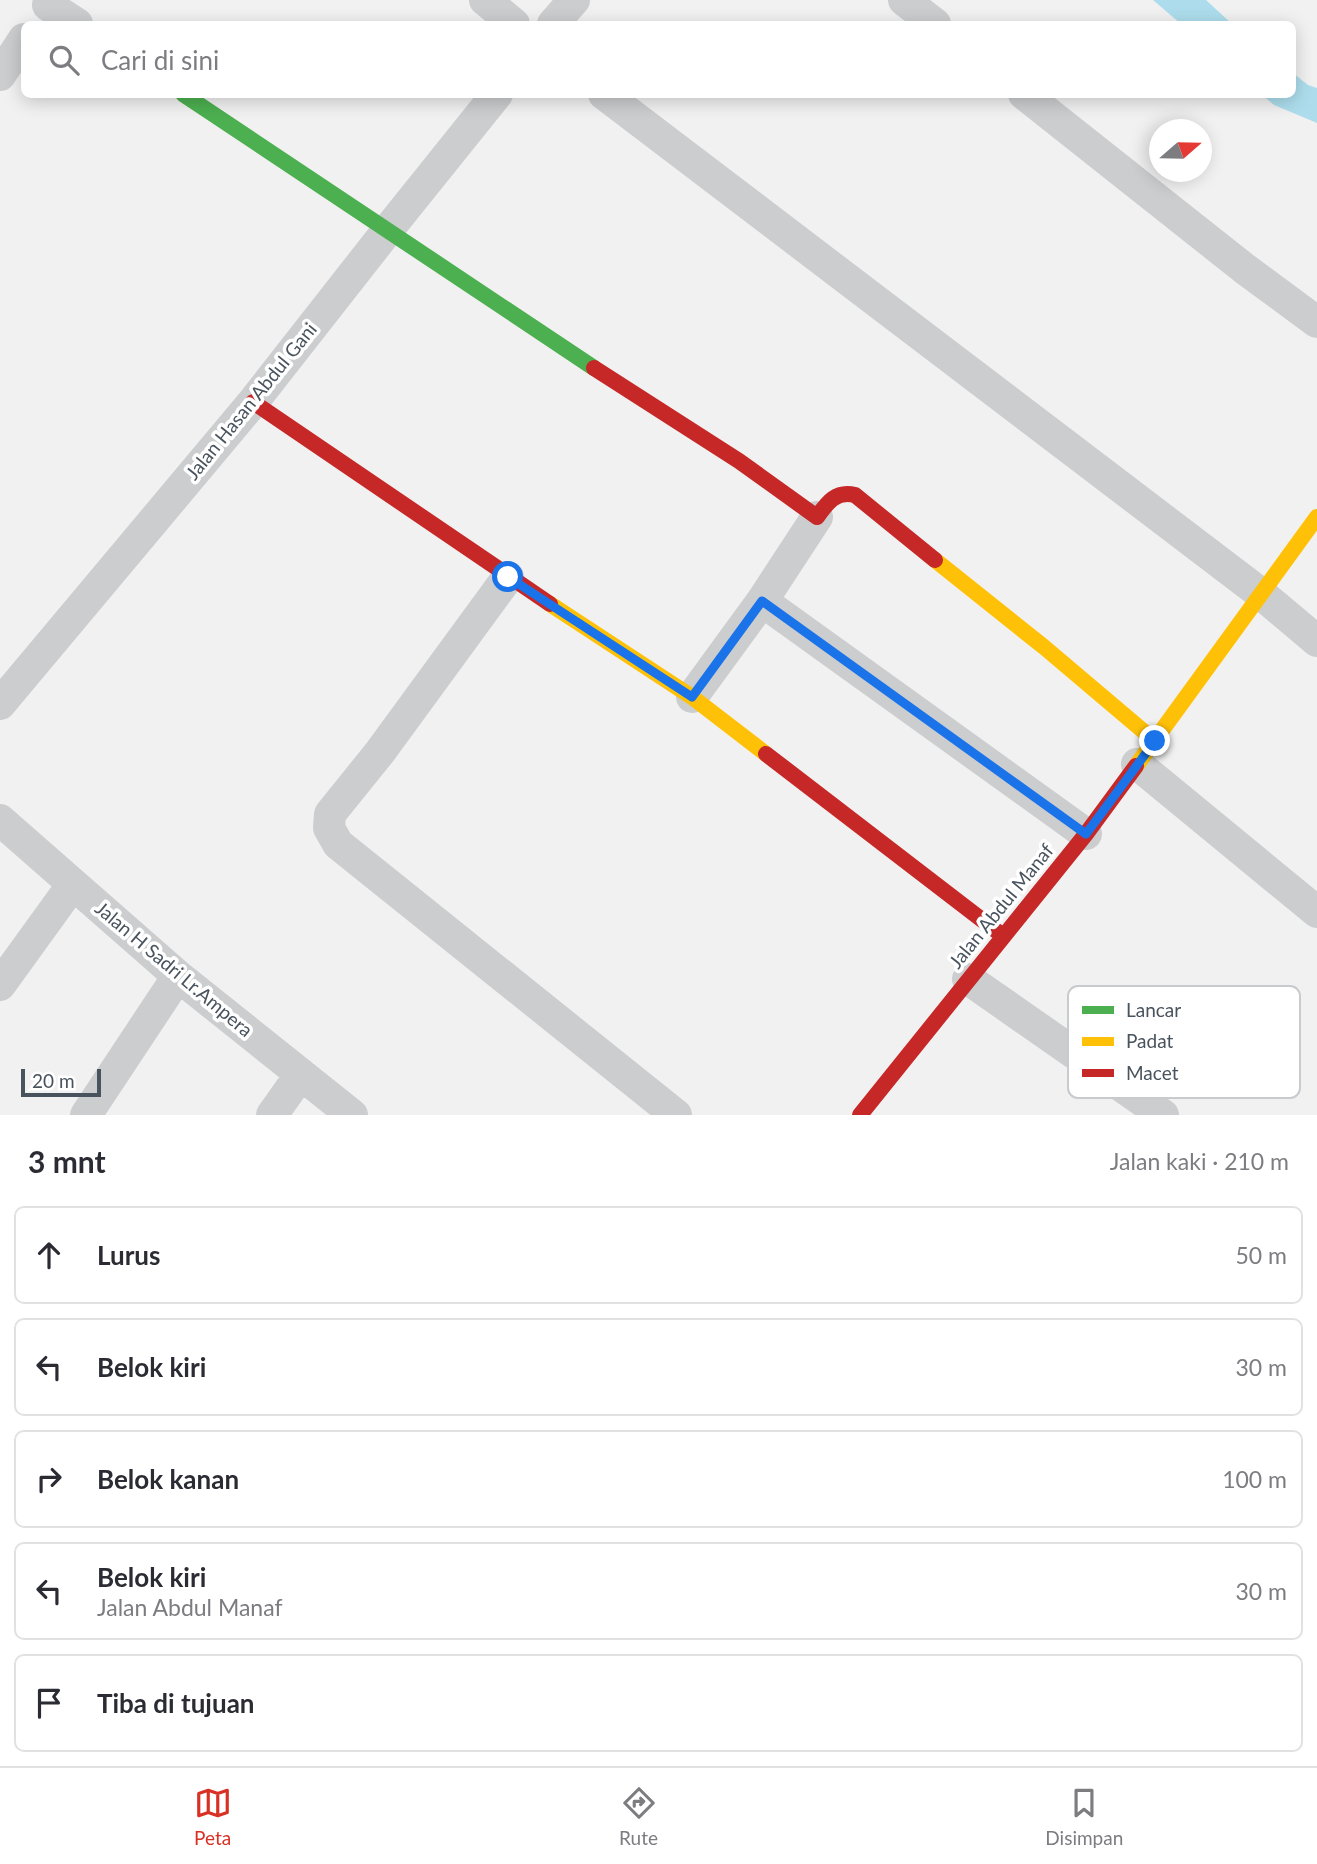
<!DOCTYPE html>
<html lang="id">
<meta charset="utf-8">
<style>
:root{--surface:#fff;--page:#f2f2f3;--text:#2b2b33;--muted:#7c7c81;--line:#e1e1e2;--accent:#d93025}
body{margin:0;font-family:Lato,sans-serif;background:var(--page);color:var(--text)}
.compass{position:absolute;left:1149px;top:119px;width:63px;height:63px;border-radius:50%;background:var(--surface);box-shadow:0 4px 18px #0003;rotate:70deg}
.scale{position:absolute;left:21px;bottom:18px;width:80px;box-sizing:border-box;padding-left:7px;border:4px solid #49535d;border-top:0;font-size:19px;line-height:24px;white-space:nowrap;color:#49535d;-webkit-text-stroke:5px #fff;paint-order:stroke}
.stop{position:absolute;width:21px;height:21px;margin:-16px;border:5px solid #1a73e8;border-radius:50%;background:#fff}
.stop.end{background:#1a73e8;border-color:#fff;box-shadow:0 2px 7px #0008}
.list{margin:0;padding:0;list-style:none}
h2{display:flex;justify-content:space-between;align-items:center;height:91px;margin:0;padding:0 28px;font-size:30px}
h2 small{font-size:23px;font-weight:400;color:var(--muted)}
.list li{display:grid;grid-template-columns:46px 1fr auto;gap:21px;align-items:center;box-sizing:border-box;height:98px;margin:0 14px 14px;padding:0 14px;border:2px solid var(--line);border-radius:10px}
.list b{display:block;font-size:26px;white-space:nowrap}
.list p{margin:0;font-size:23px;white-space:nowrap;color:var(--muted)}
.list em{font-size:23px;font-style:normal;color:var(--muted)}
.icon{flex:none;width:38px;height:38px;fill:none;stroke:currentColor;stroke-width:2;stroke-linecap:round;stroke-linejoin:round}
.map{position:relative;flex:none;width:1317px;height:1115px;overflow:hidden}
.search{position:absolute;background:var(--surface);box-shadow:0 4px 18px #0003;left:21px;right:21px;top:21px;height:77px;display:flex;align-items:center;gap:18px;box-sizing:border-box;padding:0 24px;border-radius:10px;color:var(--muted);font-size:26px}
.sheet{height:651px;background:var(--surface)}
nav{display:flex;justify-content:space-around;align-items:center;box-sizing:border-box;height:98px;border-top:2px solid var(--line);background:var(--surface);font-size:19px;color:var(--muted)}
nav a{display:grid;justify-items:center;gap:4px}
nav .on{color:var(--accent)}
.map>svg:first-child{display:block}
.water{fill:#adddec}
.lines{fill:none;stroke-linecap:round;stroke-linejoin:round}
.street{stroke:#cbcdcf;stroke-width:32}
.fast{stroke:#4caf50;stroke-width:16}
.slow{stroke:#ffc107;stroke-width:16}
.jam{stroke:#c62828;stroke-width:16}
.route{stroke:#1a73e8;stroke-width:9}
.labels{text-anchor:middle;stroke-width:7;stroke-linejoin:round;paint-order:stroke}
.street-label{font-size:19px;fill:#49535d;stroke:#fff}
.key{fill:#fff;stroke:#c8cbce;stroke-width:2}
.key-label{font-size:19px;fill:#49535d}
</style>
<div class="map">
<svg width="1317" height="1115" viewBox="0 0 1317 1115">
<rect width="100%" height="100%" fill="#f2f1f1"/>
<path class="water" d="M1153 0H1206L1232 24H1181Z
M1293 73 1308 85 1317 88V123L1274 105 1262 95 1292 94Z"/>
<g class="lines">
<path class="street" d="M485 0 514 24
M904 0 935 24
M48 5 77 24
M553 24 574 0
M0 75 24 39
M604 94 1260 593 1317 641
M1024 94 1245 269 1317 322
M508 577 380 752 330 814 329 828 338 844 676 1115
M762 601 1086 834
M692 697 762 601 817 517
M0 704 253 402 387 231 497 94
M1137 764 1317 912
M0 820 178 976 352 1115
M968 979 1163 1115
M0 985 73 884
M86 1115 178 976
M272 1115 301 1074"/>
<path class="fast" d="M183 94 594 368"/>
<path class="slow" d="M935 560 1044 647 1155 741
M550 604 692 697 766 754
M1136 766 1317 517"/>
<path class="jam" d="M594 368 739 461 817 517C827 503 836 490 855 495L935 560
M253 402 550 604
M766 754 1003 936
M860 1115 1086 834 1136 766"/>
</g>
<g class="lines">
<path class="route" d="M508 577 692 697 762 601 1086 834 1155 741"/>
</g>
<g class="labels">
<g class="street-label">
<text transform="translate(251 401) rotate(-51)" y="7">Jalan Hasan Abdul Gani</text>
<text transform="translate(1001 906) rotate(-51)" y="7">Jalan Abdul Manaf</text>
<text transform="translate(174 969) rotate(40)" y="7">Jalan H Sadri Lr.Ampera</text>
</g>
</g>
<rect x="1068" y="986" width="232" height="112" rx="10" class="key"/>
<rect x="1082" y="1006" width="32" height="8" fill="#4caf50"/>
<rect x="1082" y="1037" width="32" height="9" fill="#ffc107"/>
<rect x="1082" y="1069" width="32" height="8" fill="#c62828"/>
<g class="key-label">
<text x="1126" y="1017">Lancar</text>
<text x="1126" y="1048">Padat</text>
<text x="1126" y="1080">Macet</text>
</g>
</svg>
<svg class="compass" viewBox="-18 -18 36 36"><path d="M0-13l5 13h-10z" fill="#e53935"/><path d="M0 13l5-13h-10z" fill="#7c7c81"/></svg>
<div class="scale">20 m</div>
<div class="stop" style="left:508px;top:577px"></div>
<div class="stop end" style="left:1155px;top:741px"></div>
<div class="search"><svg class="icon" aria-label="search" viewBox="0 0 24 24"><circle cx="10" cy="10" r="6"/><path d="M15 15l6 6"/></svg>Cari di sini</div>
</div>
<section class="sheet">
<h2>3 mnt<small>Jalan kaki · 210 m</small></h2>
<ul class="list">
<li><svg class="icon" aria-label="ahead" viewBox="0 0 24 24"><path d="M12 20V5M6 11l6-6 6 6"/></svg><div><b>Lurus</b></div><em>50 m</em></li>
<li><svg class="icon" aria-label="left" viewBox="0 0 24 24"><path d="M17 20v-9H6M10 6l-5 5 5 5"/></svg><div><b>Belok kiri</b></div><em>30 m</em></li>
<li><svg class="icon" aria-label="right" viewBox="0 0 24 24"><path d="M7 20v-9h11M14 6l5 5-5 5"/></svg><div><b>Belok kanan</b></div><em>100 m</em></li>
<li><svg class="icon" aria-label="left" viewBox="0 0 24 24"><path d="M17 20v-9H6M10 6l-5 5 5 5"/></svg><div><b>Belok kiri</b><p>Jalan Abdul Manaf</p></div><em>30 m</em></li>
<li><svg class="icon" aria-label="arrive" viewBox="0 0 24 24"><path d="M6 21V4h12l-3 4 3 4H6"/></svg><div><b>Tiba di tujuan</b></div></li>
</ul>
</section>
<nav>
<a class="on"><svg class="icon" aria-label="map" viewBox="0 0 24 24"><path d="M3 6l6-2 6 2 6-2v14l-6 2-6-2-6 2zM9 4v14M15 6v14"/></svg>Peta</a>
<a><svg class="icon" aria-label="directions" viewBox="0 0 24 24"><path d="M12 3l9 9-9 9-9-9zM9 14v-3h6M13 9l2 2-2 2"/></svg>Rute</a>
<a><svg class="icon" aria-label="saved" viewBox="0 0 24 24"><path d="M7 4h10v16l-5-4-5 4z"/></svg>Disimpan</a>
</nav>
